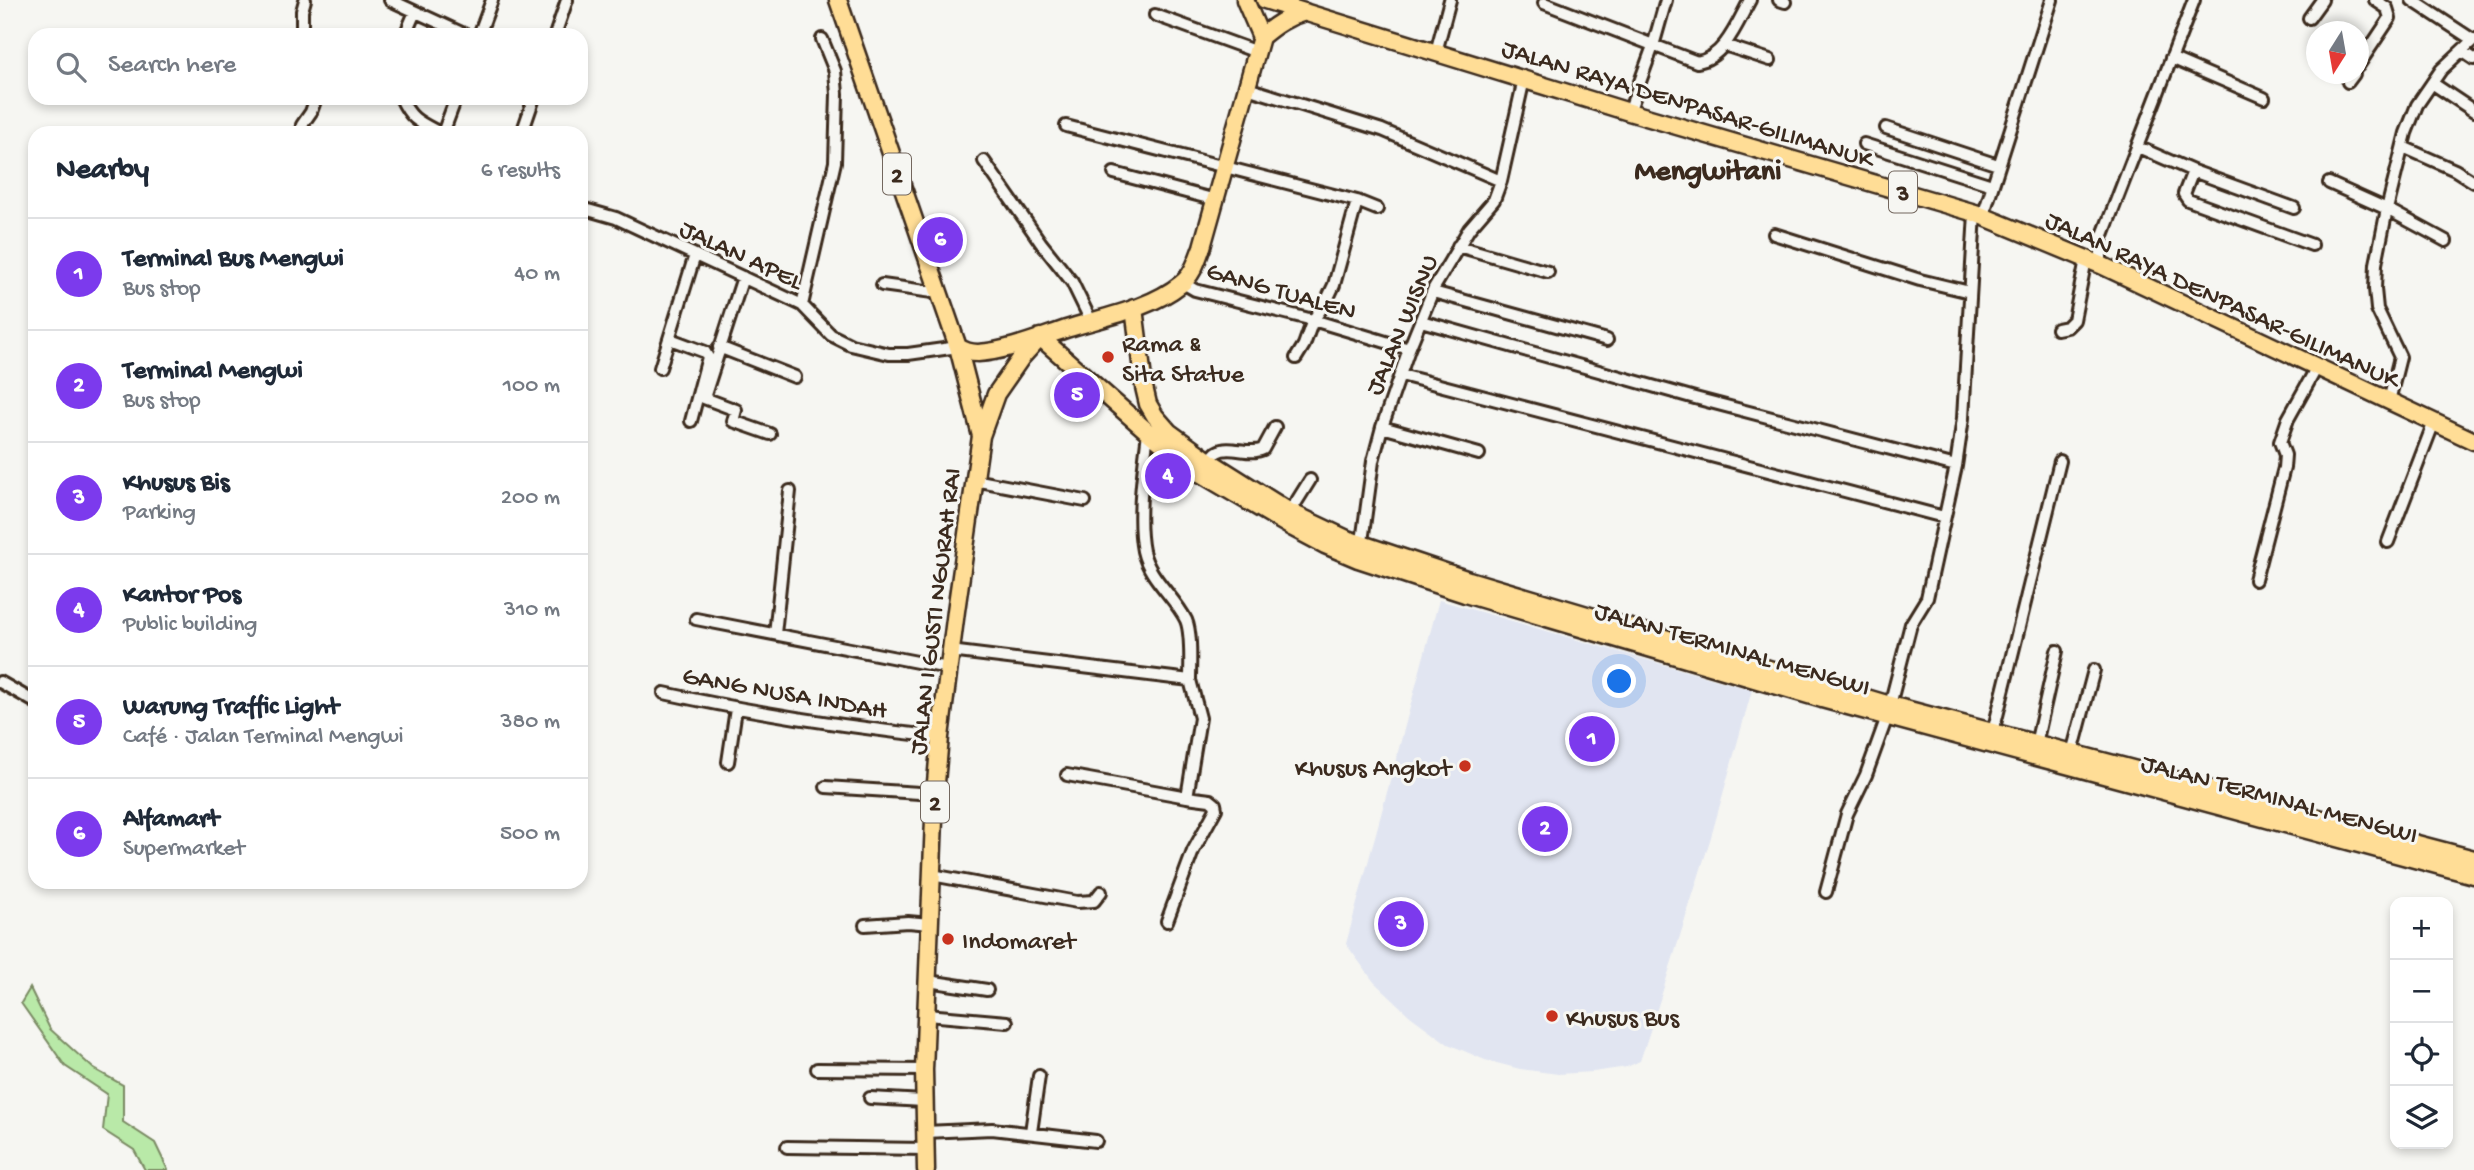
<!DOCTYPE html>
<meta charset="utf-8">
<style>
:root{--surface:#fff;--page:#f2f2f3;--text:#1f2937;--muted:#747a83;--line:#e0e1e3;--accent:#7c3aed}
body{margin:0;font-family:"Gochi Hand",sans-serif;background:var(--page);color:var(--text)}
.controls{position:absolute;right:21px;bottom:21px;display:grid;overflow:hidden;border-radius:14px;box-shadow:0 4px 10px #0003}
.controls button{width:63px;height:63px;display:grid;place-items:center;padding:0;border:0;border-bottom:2px solid var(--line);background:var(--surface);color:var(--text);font:35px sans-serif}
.compass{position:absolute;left:2306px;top:21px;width:63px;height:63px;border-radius:50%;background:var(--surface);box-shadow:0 4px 10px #0003;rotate:191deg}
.you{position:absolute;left:1620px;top:682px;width:24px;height:24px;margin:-18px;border:5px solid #fff;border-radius:50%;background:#1a73e8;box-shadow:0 0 0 10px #1a73e833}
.badge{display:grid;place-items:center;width:46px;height:46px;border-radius:50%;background:var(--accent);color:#fff;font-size:23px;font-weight:700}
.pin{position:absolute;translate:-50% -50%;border:4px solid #fff;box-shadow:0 2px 7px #0006}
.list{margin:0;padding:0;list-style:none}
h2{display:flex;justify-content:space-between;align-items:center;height:91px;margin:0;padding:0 28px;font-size:30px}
h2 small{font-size:23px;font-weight:400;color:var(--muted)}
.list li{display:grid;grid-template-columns:46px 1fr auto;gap:21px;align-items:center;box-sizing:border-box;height:112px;padding:0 28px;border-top:2px solid var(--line)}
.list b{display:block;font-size:26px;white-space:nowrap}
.list p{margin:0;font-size:23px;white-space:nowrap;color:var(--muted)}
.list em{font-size:23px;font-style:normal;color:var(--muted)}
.icon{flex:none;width:38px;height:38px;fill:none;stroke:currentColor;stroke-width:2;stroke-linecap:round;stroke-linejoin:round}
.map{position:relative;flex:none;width:2474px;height:1170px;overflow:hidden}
.search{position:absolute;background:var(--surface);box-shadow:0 4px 10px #0003;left:28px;top:28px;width:560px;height:77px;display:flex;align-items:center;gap:18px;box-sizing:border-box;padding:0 24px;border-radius:21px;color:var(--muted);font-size:26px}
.panel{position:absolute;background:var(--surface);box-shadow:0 4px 10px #0003;left:28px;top:126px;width:560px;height:763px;border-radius:21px}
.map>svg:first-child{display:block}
.built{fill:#e1e5f1}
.green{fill:#b9e9a8;stroke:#7a8a63;stroke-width:2}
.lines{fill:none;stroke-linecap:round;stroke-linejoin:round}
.minor-casing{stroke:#3b2a1e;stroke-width:16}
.highway-casing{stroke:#3b2a1e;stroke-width:21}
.minor{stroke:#f6f6f2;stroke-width:10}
.highway{stroke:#ffdd96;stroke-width:16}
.poi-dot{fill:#c8321e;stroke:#f6f6f2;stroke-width:2.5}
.labels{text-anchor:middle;stroke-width:6;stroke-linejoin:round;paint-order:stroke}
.shield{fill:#f6f6f2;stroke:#73675e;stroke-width:2}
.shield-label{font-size:24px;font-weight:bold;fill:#3b2a1e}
.street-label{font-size:26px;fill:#3b2a1e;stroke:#f6f6f2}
.poi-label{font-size:26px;fill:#3b2a1e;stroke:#f6f6f2;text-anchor:start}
.quarter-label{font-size:30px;font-weight:bold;fill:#3b2a1e;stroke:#f6f6f2}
</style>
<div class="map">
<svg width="2474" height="1170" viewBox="0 0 2474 1170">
<rect width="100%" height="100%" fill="#f6f6f2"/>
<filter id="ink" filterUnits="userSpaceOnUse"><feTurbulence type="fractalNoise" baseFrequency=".0143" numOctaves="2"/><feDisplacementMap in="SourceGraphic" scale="14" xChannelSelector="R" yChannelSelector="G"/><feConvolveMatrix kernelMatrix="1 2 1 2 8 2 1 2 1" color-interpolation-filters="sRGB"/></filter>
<g filter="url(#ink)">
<path class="built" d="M1439 600 1752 690 1711 837 1652 1025 1640 1061 1627 1067 1593 1072 1558 1074 1520 1069 1485 1060 1448 1044 1410 1016 1374 982 1346 944Z"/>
<path class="green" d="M30 988 50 1029 94 1069 123 1085V1122L155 1143 168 1170H145L134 1150 103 1130 107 1094 65 1066 21 1003Z"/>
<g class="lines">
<g class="minor-casing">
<path id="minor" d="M390 0 466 35
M1779 0 1785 2
M2412 0 2473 40
M1544 3 1697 62C1725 58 1738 21 1750 0
M1155 15 1257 52
M2309 18 2322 0
M302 35V11L305 0
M405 35 415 12
M479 35 492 0
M555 35 567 0
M1724 45 1770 60
M2462 51 2474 59
M1436 52 1450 0
M2171 58 2264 98
M2358 66 2390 18 2387 8 2375 0
M2348 82 2354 74
M2432 83 2474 111
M1247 88 1382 130 1501 181
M401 98C411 120 419 122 440 133
M1629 112 1653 46 1666 0
M302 125 311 112 316 98
M1066 126 1357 201 1377 209
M1886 128 1998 165
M443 133 456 98
M522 133 534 98
M1864 144 1992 185
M2138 147 2193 171 2294 208
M2403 147 2455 170 2474 182
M984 161 1041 243 1072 282 1091 321
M2193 171 2184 194 2188 200 2312 245
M1114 173 1216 200
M2329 183 2387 209 2446 241
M581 208 616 218 802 305 831 335 851 345 889 354H908L958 347
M1983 216 2052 0
M1774 234 1920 280 1970 292
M1458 246 1548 272
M2101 265V240L2194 0
M743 277 704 398 736 410 733 421 770 434
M1183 283 1195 290 1313 320 1409 349
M882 285 940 293
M1433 292 1607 340
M802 305 835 162 837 94 835 71 822 39
M1421 321 1695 398 1956 466
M2057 329 2067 327 2074 320 2086 259
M670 339 705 352 708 357 691 421
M719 347 795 377
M1296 358 1304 345 1313 320 1325 304 1334 285 1357 201
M660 368 695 255
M1401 375 1944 517
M2389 401 2400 357 2377 309 2375 289 2376 264 2387 209 2406 133 2417 105 2441 70 2474 39
M1382 427 1479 454
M1205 465C1209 461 1213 455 1217 452 1230 444 1249 456 1263 449L1275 427
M974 480 1085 501
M1290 512 1310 480
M2388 542 2434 422
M1361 549 1373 461 1382 427 1409 349 1434 288 1469 229 1494 200 1501 181 1524 79
M2255 580 2284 468 2285 455 2280 442 2288 419 2317 367
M696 619 948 668
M775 634 790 491
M950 651 1190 680C1190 664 1192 634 1186 620 1174 596 1149 578 1143 551 1136 515 1144 468 1148 432
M0 682 35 702
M664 693C755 713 847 727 940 737
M1890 705 1911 624 1927 598 1956 466 1963 418 1975 213
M1993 732 2060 461
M2036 744 2057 651
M2072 753 2094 670
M728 762 736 709
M1067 775 1187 797
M826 787 935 794
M932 875 1077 902 1094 901 1101 892
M1826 892 1847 814 1866 775 1887 717
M1167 921 1193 851 1216 809 1215 804 1210 800 1187 797 1200 718 1190 680
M865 925 908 922 930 924
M928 981 987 990
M927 1015 1007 1022
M817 1069 924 1070
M870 1098 924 1101
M925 1132 992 1129 1096 1141
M1031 1132 1039 1076
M787 1147 925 1149"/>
</g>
<g class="highway-casing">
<path id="highway" d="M838 0 958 347 981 436
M1245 0 1261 37
M1265 0 1629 112 1975 213 2101 265 2474 441
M1134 308 1144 387 1148 404 1155 416 1169 432 1209 461 1290 512 1347 539 1469 580 1890 705 2474 859
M1040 337 1148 432 1198 472 1293 528 1325 545 1358 559 1465 594 1822 699 2474 875
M958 347C964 351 970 353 978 353 1007 351 1039 338 1066 329 1104 317 1150 309 1181 284 1193 275 1197 260 1202 247L1261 37C1275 25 1287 17 1305 12
M926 1170 924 1070 935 794 940 737 956 611 981 436 996 394 1021 358 1040 337"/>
</g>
<use href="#minor" class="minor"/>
<use href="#highway" class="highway"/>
</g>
</g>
<g class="poi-dot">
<circle cx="1108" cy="357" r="7"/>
<circle cx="1465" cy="766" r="7"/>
<circle cx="948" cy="939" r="7"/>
<circle cx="1552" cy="1016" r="7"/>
</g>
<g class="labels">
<g class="shield">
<rect x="883" y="153.5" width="28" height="41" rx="5"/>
<rect x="1889" y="171.5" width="28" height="41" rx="5"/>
<rect x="921" y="781.5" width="28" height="41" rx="5"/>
</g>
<g class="shield-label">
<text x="897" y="182">2</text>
<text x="1903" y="200">3</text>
<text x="935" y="810">2</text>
</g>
<g class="street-label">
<text transform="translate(1688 102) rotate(17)" y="9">JALAN RAYA DENPASAR-GILIMANUK</text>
<text transform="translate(742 253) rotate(25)" y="9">JALAN APEL</text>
<text transform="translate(1282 289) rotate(16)" y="9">GANG TUALEN</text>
<text transform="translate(2223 298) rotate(25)" y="9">JALAN RAYA DENPASAR-GILIMANUK</text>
<text transform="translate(1400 324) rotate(-67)" y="9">JALAN WISNU</text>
<text transform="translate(933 611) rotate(-83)" y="9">JALAN I GUSTI NGURAH RAI</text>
<text transform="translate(1733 647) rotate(16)" y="9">JALAN TERMINAL MENGWI</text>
<text transform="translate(785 691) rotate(10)" y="9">GANG NUSA INDAH</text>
<text transform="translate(2280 797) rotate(15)" y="9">JALAN TERMINAL MENGWI</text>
</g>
<g class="poi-label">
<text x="1122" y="351">Rama &amp;<tspan x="1122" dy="30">Sita Statue</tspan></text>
<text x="1451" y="775" text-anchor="end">Khusus Angkot</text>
<text x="962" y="948">Indomaret</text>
<text x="1566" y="1025">Khusus Bus</text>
</g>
<g class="quarter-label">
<text x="1708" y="179">Mengwitani</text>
</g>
</g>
</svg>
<div class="controls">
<button>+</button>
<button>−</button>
<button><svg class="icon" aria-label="locate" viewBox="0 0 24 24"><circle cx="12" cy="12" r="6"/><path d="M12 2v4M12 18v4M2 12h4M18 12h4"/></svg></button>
<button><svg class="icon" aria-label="layers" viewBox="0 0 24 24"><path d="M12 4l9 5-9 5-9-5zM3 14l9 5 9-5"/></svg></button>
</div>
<svg class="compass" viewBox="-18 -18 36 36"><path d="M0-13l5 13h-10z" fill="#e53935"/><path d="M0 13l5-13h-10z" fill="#747a83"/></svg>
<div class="you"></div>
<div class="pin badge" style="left:1592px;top:739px">1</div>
<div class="pin badge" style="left:1545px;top:829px">2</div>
<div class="pin badge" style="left:1401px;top:924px">3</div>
<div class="pin badge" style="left:1168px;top:476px">4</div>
<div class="pin badge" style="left:1077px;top:395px">5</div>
<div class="pin badge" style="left:940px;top:240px">6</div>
<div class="search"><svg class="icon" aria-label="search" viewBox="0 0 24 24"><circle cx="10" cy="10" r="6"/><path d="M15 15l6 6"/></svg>Search here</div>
<section class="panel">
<h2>Nearby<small>6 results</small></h2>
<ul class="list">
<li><span class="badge">1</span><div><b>Terminal Bus Mengwi</b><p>Bus stop</p></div><em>40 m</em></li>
<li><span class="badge">2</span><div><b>Terminal Mengwi</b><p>Bus stop</p></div><em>100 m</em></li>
<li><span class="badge">3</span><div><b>Khusus Bis</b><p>Parking</p></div><em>200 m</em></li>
<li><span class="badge">4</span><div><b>Kantor Pos</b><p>Public building</p></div><em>310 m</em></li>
<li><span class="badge">5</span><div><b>Warung Traffic Light</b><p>Café · Jalan Terminal Mengwi</p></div><em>380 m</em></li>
<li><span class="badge">6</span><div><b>Alfamart</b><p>Supermarket</p></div><em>500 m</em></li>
</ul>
</section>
</div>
